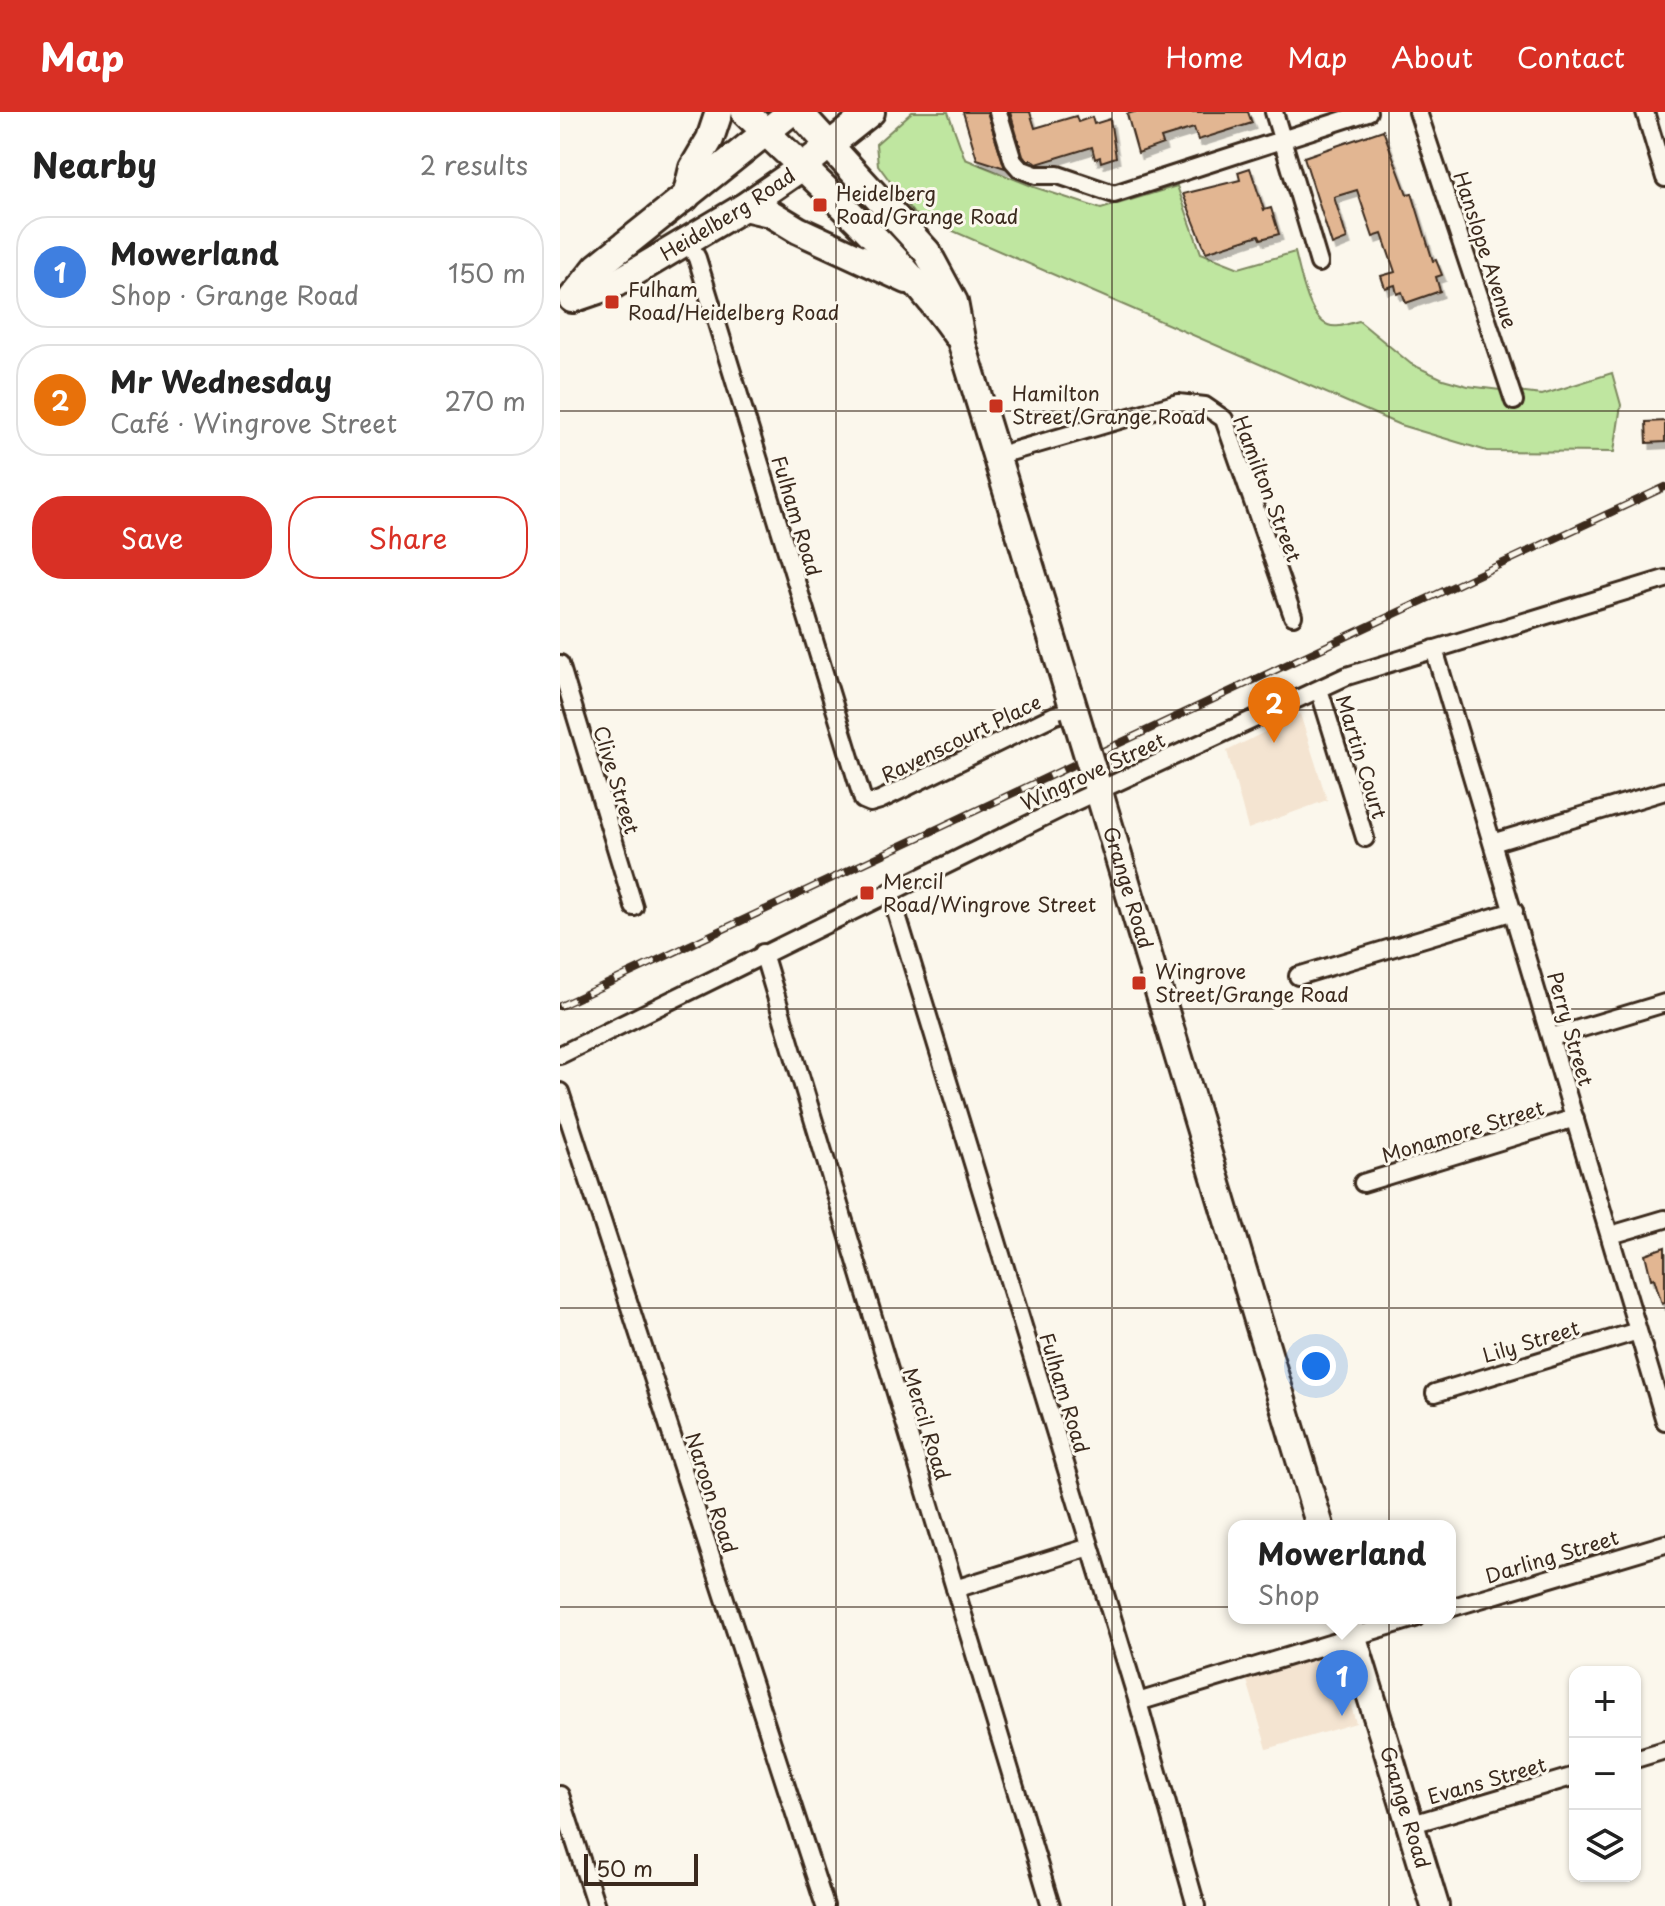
<!DOCTYPE html>
<meta charset="utf-8">
<style>
:root{--surface:#fff;--page:#f2f2f2;--text:#222;--muted:#767676;--line:#e0e0e0;--accent:#d93025}
body{margin:0;font-family:"Playpen Sans",sans-serif;background:var(--page);color:var(--text)}
.controls{position:absolute;right:24px;bottom:24px;display:grid;overflow:hidden;border-radius:16px;box-shadow:0 2px 6px #0004}
.controls button{width:72px;height:72px;display:grid;place-items:center;padding:0;border:0;border-bottom:2px solid var(--line);background:var(--surface);color:var(--text);font:40px sans-serif}
.scale{position:absolute;left:24px;bottom:20px;width:114px;box-sizing:border-box;padding-left:8px;border:4px solid #3b2a1e;border-top:0;font-size:22px;line-height:28px;white-space:nowrap;color:#3b2a1e;-webkit-text-stroke:6px #fbf7ec;paint-order:stroke}
.you{position:absolute;left:756px;top:1254px;width:28px;height:28px;margin:-20px;border:6px solid #fff;border-radius:50%;background:#1a73e8;box-shadow:0 0 0 12px #1a73e833}
.badge{display:grid;place-items:center;width:52px;height:52px;border-radius:50%;background:var(--accent);color:#fff;font-size:26px;font-weight:700}
.pin{position:absolute;translate:-50% -66px;filter:drop-shadow(0 2px 4px #0008)}
.pin::after{content:'';position:absolute;top:42px;width:28px;height:24px;background:inherit;clip-path:polygon(0 0,100% 0,50% 100%)}
.popup{position:absolute;left:668px;top:1408px;width:228px;height:104px;box-sizing:border-box;display:grid;place-content:center;border-radius:16px;background:var(--surface);filter:drop-shadow(0 2px 6px #0005);font-size:26px;white-space:nowrap;color:var(--muted)}
.popup b{font-size:30px;color:var(--text)}
.popup::after{content:'';position:absolute;left:50%;top:100%;margin-left:-16px;border:16px solid transparent;border-top-color:var(--surface)}
.list{margin:0;padding:0;list-style:none}
h2{display:flex;justify-content:space-between;align-items:center;height:104px;margin:0;padding:0 32px;font-size:34px}
h2 small{font-size:26px;font-weight:400;color:var(--muted)}
.list li{display:grid;grid-template-columns:52px 1fr auto;gap:24px;align-items:center;box-sizing:border-box;height:112px;margin:0 16px 16px;padding:0 16px;border:2px solid var(--line);border-radius:32px}
.list b{display:block;font-size:30px;white-space:nowrap}
.list p{margin:0;font-size:26px;white-space:nowrap;color:var(--muted)}
.list em{font-size:26px;font-style:normal;color:var(--muted)}
.actions{display:flex;gap:16px;padding:24px 32px}
.actions a{flex:1;padding:18px 0;border:2px solid var(--accent);border-radius:32px;text-align:center;font-size:28px;color:var(--accent)}
.actions .main{background:var(--accent);color:#fff}
.icon{flex:none;width:44px;height:44px;fill:none;stroke:currentColor;stroke-width:2;stroke-linecap:round;stroke-linejoin:round}
.map{position:relative;flex:none;width:1105px;height:1794px;overflow:hidden}
header{display:flex;align-items:center;gap:48px;box-sizing:border-box;height:112px;padding:0 40px;background:var(--accent);color:#fff}
header strong{font-size:38px}
nav{display:flex;gap:44px;margin-inline-start:auto;font-size:28px}
main{display:flex}
aside{flex:1;background:var(--surface)}
.map>svg:first-child{display:block}
.built{fill:#f4e4d1}
.green{fill:#bfe6a0;stroke:#7d885f;stroke-width:2}
.building{fill:#e2b692;stroke:#3b2a1e;stroke-width:2;filter:url(#shadow)}
.lines{fill:none;stroke-linecap:round;stroke-linejoin:round}
.street-casing{stroke:#3b2a1e;stroke-width:22}
.primary-casing{stroke:#3b2a1e;stroke-width:32}
.street{stroke:#fbf7ec;stroke-width:16}
.primary{stroke:#fbf7ec;stroke-width:26}
.rail-casing{stroke:#3b2a1e;stroke-width:8}
.rail{stroke:#fbf7ec;stroke-width:5;stroke-dasharray:15;stroke-linecap:butt}
.primary-bridge-casing{stroke:#3b2a1e;stroke-width:32;stroke-linecap:butt}
.primary-bridge{stroke:#fbf7ec;stroke-width:26}
.grid{fill:none;stroke:#3b2a1e;stroke-width:2;stroke-opacity:0.55}
.poi-dot{fill:#c8321e;stroke:#fbf7ec;stroke-width:3}
.labels{text-anchor:middle;stroke-width:6;stroke-linejoin:round;paint-order:stroke}
.poi-label{font-size:20px;fill:#3b2a1e;stroke:#fbf7ec;text-anchor:start}
.street-label{font-size:20px;fill:#3b2a1e;stroke:#fbf7ec}
</style>
<header>
<strong>Map</strong>
<nav><a>Home</a><a>Map</a><a>About</a><a>Contact</a></nav>
</header>
<main>
<aside>
<h2>Nearby<small>2 results</small></h2>
<ul class="list">
<li><span class="badge" style="background:#3f7fe0">1</span><div><b>Mowerland</b><p>Shop · Grange Road</p></div><em>150 m</em></li>
<li><span class="badge" style="background:#e8710a">2</span><div><b>Mr Wednesday</b><p>Café · Wingrove Street</p></div><em>270 m</em></li>
</ul>
<div class="actions"><a class="main">Save</a><a>Share</a></div>
</aside>
<div class="map">
<svg width="1105" height="1794" viewBox="0 0 1105 1794">
<defs>
<filter id="shadow"><feDropShadow dx="3.5" dy="6" stdDeviation="0" flood-color="#0004"/></filter>
</defs>
<rect width="100%" height="100%" fill="#fbf7ec"/>
<filter id="ink" filterUnits="userSpaceOnUse"><feTurbulence type="fractalNoise" baseFrequency=".0125" numOctaves="2"/><feDisplacementMap in="SourceGraphic" scale="16" xChannelSelector="R" yChannelSelector="G"/><feConvolveMatrix kernelMatrix="1 2 1 2 8 2 1 2 1" color-interpolation-filters="sRGB"/></filter>
<g filter="url(#ink)">
<path class="built" d="M740 602 767 688 688 717 667 639Z
M775 1539 796 1611 707 1637 686 1565Z"/>
<path class="green" d="M352 0H388L405 47 474 75 541 97 617 74 641 141 679 156 735 140C740 159 748 205 768 213 777 217 790 211 799 209L851 252 883 267 908 274 982 283 1052 261 1061 293 1054 340 927 339 840 313 354 102 318 53 316 32Z"/>
<path class="building" d="M403 0H427L445 56 417 47Z
M450 0H470L475 16 516 4 518 10 532 5 534 12 550 7 556 45 541 50 540 45 535 47 532 35 477 52 472 48H466L463 44Z
M574 0H688L692 11 638 28 634 16 601 26 603 32 578 41 567 2Z
M823 18 847 82 852 81 873 149 876 148 882 163 876 165 880 179 846 191 842 180 837 182 835 173 825 176 821 164 835 160 822 122 813 125 797 78 774 85 787 127 772 133 744 45Z
M690 56 704 98 711 96 719 122 701 127 699 123 646 140 623 82 680 68 678 60Z
M1105 309V330L1087 331 1086 310Z
M1105 1135V1191L1102 1192 1094 1166 1091 1167 1085 1142Z"/>
<g class="lines">
<g class="street-casing">
<path id="street" d="M438 0 453 49 460 57 476 63H498L554 82 808 0
M714 0 759 151
M858 0 954 289
M1085 0 1105 66
M128 129 137 146 303 688 310 691 320 688 495 603 514 598
M436 344 618 291 645 294 664 307 733 504
M874 537 1105 1309
M0 552 74 795
M759 577 805 726
M932 731 1105 679
M330 780 578 1590 636 1794
M203 841 491 1794
M738 864 954 799
M992 925 1105 891
M0 943 514 690 787 564 1105 467
M0 980 265 1794
M803 1071 1015 1006
M1051 1123 1105 1107
M875 1281 1078 1219
M395 1477 530 1435
M890 1496 1105 1432
M578 1590 855 1506
M1075 1647 1105 1638
M0 1683 36 1794
M849 1713 1015 1664"/>
</g>
<g class="primary-casing">
<g id="primary">
<path d="M185 0C258 72 337 138 396 222"/>
<path d="M239 0 367 140 394 190 402 232 515 601"/>
<path d="M126 85 133 56 150 27 159 0"/>
<path d="M184 95 210 101 238 118 347 168"/>
<path d="M12 186 37 155 231 0"/>
<path id="s1" d="M12 187 53 173 184 95 242 55 311 0"/>
<path id="s2" d="M532 657 760 1414"/>
<path id="s3" d="M787 1506 875 1794"/>
</g>
</g>
<use href="#street" class="street"/>
<use href="#primary" class="primary"/>
<g class="rail-casing">
<path id="rail" d="M0 894 1105 375"/>
</g>
<use href="#rail" class="rail"/>
<g class="primary-bridge-casing">
<path id="primary-bridge" d="M515 601 532 657"/>
</g>
<use href="#primary-bridge" class="primary-bridge"/>
</g>
</g>
<path class="grid" d="M276 0V1794M552 0V1794M829 0V1794M0 299H1105M0 598H1105M0 897H1105M0 1196H1105M0 1495H1105"/>
<g class="poi-dot">
<rect x="252" y="85" width="16" height="16" rx="4"/>
<rect x="44" y="182" width="16" height="16" rx="4"/>
<rect x="428" y="286" width="16" height="16" rx="4"/>
<rect x="299" y="773" width="16" height="16" rx="4"/>
<rect x="571" y="863" width="16" height="16" rx="4"/>
</g>
<g class="labels">
<g class="poi-label">
<text x="276" y="89">Heidelberg<tspan x="276" dy="23">Road/Grange Road</tspan></text>
<text x="68" y="185">Fulham<tspan x="68" dy="23">Road/Heidelberg Road</tspan></text>
<text x="452" y="289">Hamilton<tspan x="452" dy="23">Street/Grange Road</tspan></text>
<text x="323" y="777">Mercil<tspan x="323" dy="23">Road/Wingrove Street</tspan></text>
<text x="595" y="867">Wingrove<tspan x="595" dy="23">Street/Grange Road</tspan></text>
</g>
<g class="street-label">
<text dy="7" stroke="none"><textPath href="#s1" startOffset="178">Heidelberg Road</textPath></text>
<text transform="translate(925 138) rotate(72)" y="7">Hanslope Avenue</text>
<text transform="translate(707 377) rotate(69)" y="7">Hamilton Street</text>
<text transform="translate(236 404) rotate(73)" y="7">Fulham Road</text>
<text transform="translate(401 627) rotate(-26)" y="7">Ravenscourt Place</text>
<text transform="translate(801 645) rotate(73)" y="7">Martin Court</text>
<text transform="translate(533 660) rotate(-25)" y="7">Wingrove Street</text>
<text transform="translate(56 668) rotate(73)" y="7">Clive Street</text>
<text dy="7" stroke="none"><textPath href="#s2" startOffset="124">Grange Road</textPath></text>
<text transform="translate(1010 917) rotate(74)" y="7">Perry Street</text>
<text transform="translate(903 1020) rotate(-17)" y="7">Monamore Street</text>
<text transform="translate(971 1230) rotate(-17)" y="7">Lily Street</text>
<text transform="translate(504 1281) rotate(73)" y="7">Fulham Road</text>
<text transform="translate(366 1312) rotate(73)" y="7">Mercil Road</text>
<text transform="translate(151 1381) rotate(72)" y="7">Naroon Road</text>
<text transform="translate(992 1445) rotate(-17)" y="7">Darling Street</text>
<text transform="translate(927 1669) rotate(-16)" y="7">Evans Street</text>
<text dy="7" stroke="none"><textPath href="#s3" startOffset="198">Grange Road</textPath></text>
</g>
</g>
</svg>
<div class="controls">
<button>+</button>
<button>−</button>
<button><svg class="icon" aria-label="layers" viewBox="0 0 24 24"><path d="M12 4l9 5-9 5-9-5zM3 14l9 5 9-5"/></svg></button>
</div>
<div class="scale">50 m</div>
<div class="you"></div>
<div class="pin badge" style="left:782px;top:1604px;background:#3f7fe0">1</div>
<div class="popup"><b>Mowerland</b>Shop</div>
<div class="pin badge" style="left:714px;top:631px;background:#e8710a">2</div>
</div>
</main>
